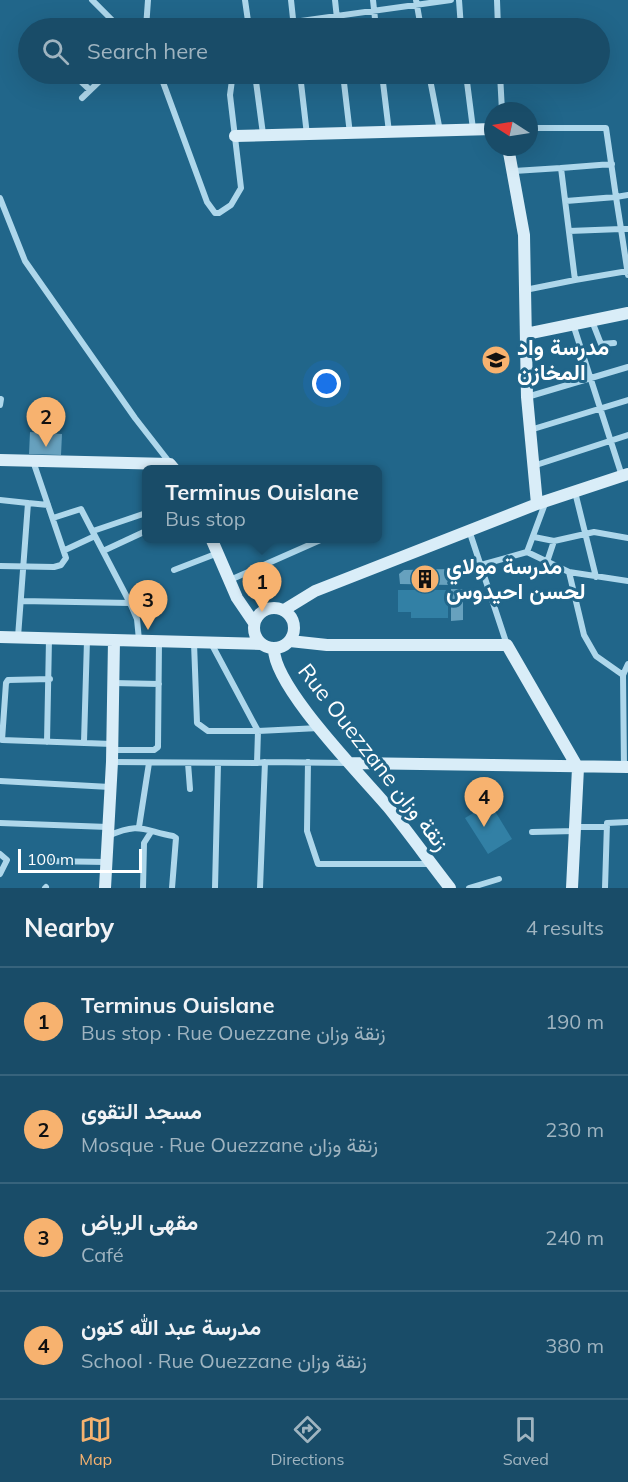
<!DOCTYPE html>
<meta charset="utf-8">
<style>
:root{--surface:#194c68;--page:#265671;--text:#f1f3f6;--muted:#9fb4c0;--line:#37637c;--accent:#f7b26f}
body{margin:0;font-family:Mulish,Vazirmatn,sans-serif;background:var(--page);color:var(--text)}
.compass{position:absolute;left:484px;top:102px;width:54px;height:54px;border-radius:50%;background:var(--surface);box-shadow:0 6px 24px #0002;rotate:282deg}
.scale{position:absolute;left:18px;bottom:15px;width:124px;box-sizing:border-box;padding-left:6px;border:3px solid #fff;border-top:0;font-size:16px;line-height:21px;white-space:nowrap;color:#fff;-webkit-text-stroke:4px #21668a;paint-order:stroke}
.you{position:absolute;left:327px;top:384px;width:21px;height:21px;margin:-15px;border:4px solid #fff;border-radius:50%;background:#1a73e8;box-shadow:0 0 0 9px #1a73e833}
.badge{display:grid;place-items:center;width:39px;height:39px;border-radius:50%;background:var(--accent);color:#111;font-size:20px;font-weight:700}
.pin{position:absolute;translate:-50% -50px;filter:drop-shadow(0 2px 3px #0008)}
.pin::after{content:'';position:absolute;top:32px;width:21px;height:18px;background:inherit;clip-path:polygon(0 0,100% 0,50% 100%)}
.popup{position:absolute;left:142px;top:465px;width:240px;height:78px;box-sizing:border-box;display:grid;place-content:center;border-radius:9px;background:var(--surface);filter:drop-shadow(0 2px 4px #0005);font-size:20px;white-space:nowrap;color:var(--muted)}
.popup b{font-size:22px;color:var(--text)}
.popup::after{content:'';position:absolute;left:50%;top:100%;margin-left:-12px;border:12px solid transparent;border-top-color:var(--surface)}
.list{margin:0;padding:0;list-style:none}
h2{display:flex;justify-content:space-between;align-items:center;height:78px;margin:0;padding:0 24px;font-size:26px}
h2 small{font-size:20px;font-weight:400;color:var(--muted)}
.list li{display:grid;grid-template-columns:39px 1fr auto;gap:18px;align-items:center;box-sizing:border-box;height:108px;padding:0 24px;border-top:2px solid var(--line)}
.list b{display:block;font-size:22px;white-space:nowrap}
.list p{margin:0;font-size:20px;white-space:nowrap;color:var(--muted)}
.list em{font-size:20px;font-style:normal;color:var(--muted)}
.icon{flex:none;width:33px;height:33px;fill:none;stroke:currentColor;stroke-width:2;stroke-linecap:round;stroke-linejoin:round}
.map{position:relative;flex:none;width:628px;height:888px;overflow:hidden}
.search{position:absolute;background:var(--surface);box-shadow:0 6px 24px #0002;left:18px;right:18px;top:18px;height:66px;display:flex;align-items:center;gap:15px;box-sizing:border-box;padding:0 21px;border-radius:33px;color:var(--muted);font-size:22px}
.sheet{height:510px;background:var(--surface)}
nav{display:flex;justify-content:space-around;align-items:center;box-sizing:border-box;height:84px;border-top:2px solid var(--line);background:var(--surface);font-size:16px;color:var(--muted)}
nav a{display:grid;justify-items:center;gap:3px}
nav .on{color:var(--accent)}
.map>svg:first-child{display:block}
.green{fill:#3280a5}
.building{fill:#67a1be}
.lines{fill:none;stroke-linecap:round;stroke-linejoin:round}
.street{stroke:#aed7eb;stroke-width:6}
.secondary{stroke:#d9edf8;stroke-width:12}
.labels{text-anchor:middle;stroke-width:6;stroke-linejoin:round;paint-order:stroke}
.poi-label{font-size:22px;font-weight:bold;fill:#fff;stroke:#21668a;text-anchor:start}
.street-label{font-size:22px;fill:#fff;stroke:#21668a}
</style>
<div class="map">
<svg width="628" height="888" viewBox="0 0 628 888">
<rect width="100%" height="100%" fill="#21668a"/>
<path class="green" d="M398 590H448V618H411V612H398Z
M490 803 512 839 488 854 465 818Z"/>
<path class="building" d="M30 432 62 434 61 455 29 454Z
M451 569V585L400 584 399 574 404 570Z
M451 589H463V620L451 621Z"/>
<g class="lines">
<path class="street" d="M92 0 120 28
M245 0 249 28
M291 0 294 28
M335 0 338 28
M373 0 376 28
M416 0 421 28
M459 0 461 28
M497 0 498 28
M71 25 75 28
M146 28 148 0
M250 28 451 0
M73 74 90 90
M160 74 207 202 215 213H219L231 205 241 188 230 95 232 80 288 74
M255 74 263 134
M300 74 307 135
M343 74 350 134
M382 74 389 132
M429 74 440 131
M466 74 473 129
M500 74 502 111
M82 98 107 74
M529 128H606L616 197 628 195
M561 168 612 164
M514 171 561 168 575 280 525 290
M0 198 25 261 135 418 170 463
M566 201 616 197 621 229 569 231
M628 229H621L628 275
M575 280 628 271
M592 321 601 344 614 343
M573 324 622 476
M527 397 628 367
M0 405 1 399
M530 430 628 400
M533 466 628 435
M575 492 596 577
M0 500 28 503
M546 501 527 552 569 572 628 581
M53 518 81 509 95 536
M469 530 507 645
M93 531 146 513
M534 537 554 541 594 532 628 538
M103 551 146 531
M547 562 554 541
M481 565 527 552
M0 566 54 567 61 565 66 558 33 461
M174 570 218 553
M569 572 584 635 596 656 623 675
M230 580 325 538
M21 601 130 603 95 536 65 550
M130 603 137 619 139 640
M18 637 28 503 48 505
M211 643 258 731 319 728
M50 679 8 680 6 683 2 740 112 744
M113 683 159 684
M47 742 49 639
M84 742 87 640
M113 750H154L158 747 159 642
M112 762 257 763 258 731H208L197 723 194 643
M265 762 349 763
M308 762 307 831 318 864H431
M188 763 190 789
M257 763 265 762 260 888
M624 767 623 675 628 664
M0 781 110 787
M0 823 108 827
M139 827 149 763
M576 827H607
M532 832 575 831
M108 836C140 822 142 830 173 836L176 838 172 888
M0 854 7 860 0 874
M45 861 106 862
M45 888 46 887
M143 888 144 843 151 832
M215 888 218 764
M469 888 499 879
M605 888 607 823 628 822"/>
<path class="secondary" d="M235 136 493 129
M508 147 524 235 527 397 537 504
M526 334 628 313
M0 460 170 464 175 470
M211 538 237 598 254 623
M254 628a20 20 0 1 1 40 0a20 20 0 1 1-40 0Z
M284 610 315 591 537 504 628 474
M0 637 261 644
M290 641 327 645H507L578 768 572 888
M274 649C274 687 361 775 388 807 409 833 429 861 450 888
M350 763 628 767
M105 888 112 762 114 640"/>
</g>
<defs>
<g id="school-disc" transform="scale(1.5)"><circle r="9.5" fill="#f7b26f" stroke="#21668a"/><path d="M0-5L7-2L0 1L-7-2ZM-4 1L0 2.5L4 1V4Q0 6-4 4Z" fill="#111"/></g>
<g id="building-disc" transform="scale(1.5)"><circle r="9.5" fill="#f7b26f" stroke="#21668a"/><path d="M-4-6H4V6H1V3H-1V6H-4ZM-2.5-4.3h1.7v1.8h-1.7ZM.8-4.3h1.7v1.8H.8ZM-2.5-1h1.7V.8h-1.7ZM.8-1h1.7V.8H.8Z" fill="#111"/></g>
</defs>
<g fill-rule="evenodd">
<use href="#school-disc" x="496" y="360"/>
<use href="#building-disc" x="425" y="579"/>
</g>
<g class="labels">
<g class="poi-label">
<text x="517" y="355">مدرسة واد<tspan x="517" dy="25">المخازن</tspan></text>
<text x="446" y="574">مدرسة مولاي<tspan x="446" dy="25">لحسن احيدوس</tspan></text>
</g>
<g class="street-label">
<text transform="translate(374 757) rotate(52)" y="8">Rue Ouezzane زنقة وزان</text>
</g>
</g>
</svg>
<svg class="compass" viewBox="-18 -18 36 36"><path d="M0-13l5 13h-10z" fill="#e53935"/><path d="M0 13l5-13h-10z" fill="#9fb4c0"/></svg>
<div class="scale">100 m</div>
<div class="you"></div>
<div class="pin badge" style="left:262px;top:612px">1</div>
<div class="popup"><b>Terminus Ouislane</b>Bus stop</div>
<div class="pin badge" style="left:46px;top:447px">2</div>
<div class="pin badge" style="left:148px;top:630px">3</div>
<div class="pin badge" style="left:484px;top:827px">4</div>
<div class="search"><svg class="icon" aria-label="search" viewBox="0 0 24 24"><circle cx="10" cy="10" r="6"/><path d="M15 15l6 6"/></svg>Search here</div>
</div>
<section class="sheet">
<h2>Nearby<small>4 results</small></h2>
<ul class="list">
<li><span class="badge">1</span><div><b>Terminus Ouislane</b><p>Bus stop · Rue Ouezzane زنقة وزان</p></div><em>190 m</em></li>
<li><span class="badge">2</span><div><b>مسجد التقوى</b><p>Mosque · Rue Ouezzane زنقة وزان</p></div><em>230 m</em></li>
<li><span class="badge">3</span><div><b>مقهى الرياض</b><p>Café</p></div><em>240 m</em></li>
<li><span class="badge">4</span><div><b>مدرسة عبد الله كنون</b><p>School · Rue Ouezzane زنقة وزان</p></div><em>380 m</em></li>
</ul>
</section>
<nav>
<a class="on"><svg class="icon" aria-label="map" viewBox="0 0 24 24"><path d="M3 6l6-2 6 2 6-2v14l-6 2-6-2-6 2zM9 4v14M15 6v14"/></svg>Map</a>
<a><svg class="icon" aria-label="directions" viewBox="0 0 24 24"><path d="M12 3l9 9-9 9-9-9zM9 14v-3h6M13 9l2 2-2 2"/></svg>Directions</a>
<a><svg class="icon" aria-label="saved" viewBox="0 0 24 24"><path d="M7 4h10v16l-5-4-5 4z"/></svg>Saved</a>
</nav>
